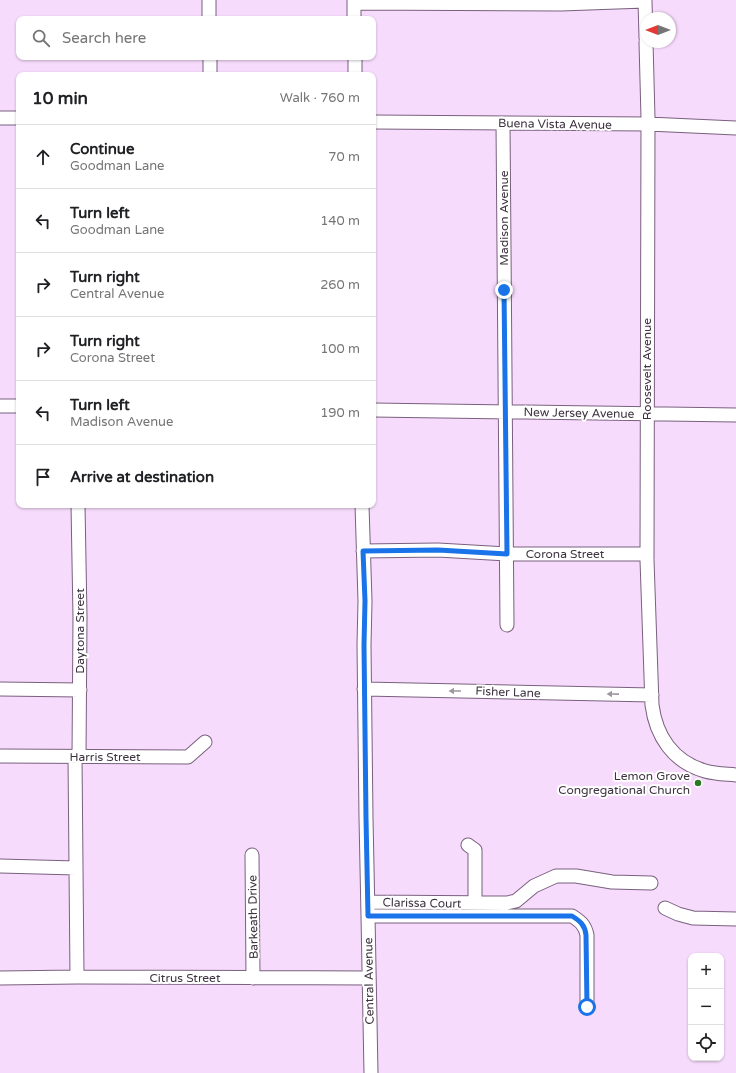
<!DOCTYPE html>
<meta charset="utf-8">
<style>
:root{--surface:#fff;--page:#f6f6f6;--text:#202124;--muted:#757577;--line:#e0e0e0}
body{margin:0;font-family:"Varela Round",sans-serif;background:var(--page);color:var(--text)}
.controls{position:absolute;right:12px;bottom:12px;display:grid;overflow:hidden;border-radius:8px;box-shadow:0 1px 3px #0004}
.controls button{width:36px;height:36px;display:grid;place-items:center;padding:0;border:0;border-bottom:1px solid var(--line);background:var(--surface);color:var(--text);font:20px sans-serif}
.compass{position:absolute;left:640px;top:12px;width:36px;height:36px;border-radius:50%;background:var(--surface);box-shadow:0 1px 3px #0004;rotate:270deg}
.stop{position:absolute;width:12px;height:12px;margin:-9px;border:3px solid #1a73e8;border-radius:50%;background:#fff}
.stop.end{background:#1a73e8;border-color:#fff;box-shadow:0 1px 4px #0008}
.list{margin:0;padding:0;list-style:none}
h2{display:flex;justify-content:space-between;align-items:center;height:52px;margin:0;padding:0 16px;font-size:17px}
h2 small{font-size:13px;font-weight:400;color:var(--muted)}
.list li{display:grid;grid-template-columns:26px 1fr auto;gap:12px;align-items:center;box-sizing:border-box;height:64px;padding:0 16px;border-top:1px solid var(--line)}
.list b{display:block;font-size:15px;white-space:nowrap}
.list p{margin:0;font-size:13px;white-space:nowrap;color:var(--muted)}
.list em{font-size:13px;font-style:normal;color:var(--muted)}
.icon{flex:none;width:22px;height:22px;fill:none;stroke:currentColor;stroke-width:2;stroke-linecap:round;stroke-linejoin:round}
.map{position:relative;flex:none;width:736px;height:1073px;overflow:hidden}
.search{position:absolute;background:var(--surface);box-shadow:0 1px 3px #0004;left:16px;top:16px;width:360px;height:44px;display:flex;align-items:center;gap:10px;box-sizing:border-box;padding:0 14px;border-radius:8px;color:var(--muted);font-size:15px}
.panel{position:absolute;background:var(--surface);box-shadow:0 1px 3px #0004;left:16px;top:72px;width:360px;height:436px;border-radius:8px}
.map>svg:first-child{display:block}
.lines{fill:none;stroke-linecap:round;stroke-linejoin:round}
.minor-casing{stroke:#79607d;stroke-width:15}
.minor{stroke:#fff;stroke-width:13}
.oneway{fill:#9e989f}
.route{stroke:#1a73e8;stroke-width:5}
.poi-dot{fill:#2b7a23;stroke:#fff;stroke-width:1.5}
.labels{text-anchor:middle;stroke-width:4;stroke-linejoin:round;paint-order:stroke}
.street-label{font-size:12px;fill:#3d323f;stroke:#fff}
.poi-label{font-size:12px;fill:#3d323f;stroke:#fff;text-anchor:end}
</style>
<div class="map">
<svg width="736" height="1073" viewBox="0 0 736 1073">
<rect width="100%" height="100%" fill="#f7dbfc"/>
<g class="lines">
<g class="minor-casing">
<path id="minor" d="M209 0V19
M354 0V19
M645 1 646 38
M354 3 561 4 645 1
M646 42 648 118 647 560 652 705C656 736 673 762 705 771 715 774 726 774 736 775
M210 57V75
M355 57V75
M0 118H19
M373 122 648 124 736 128
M503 123 507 625
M0 406H19
M373 410 736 415
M78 505 80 617 79 757
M362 505 365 601 364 645 366 818 368 916 371 1073
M363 551 438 550 507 554H647
M0 689 80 690
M364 689 652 695
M0 756 188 757 205 742
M75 757 77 977
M468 845 475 850V903
M252 855 253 978
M0 866 76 868
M368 902 507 903 516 901 534 886 556 876H576L612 882 651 883
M665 908 678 914 693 918 736 919
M368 916H572C580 921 585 925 587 935V1007
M0 978 77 977 369 978"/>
</g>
<use href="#minor" class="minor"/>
</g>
<defs><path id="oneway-solid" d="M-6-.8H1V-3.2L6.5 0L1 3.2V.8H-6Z"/></defs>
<g class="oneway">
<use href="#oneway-solid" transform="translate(455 691) rotate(-180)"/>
<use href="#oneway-solid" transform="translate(613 694) rotate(-179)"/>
</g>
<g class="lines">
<path class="route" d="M504 290 507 554 438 550 363 551 365 601 364 645 366 818 368 916H572C580 921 585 925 586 935L587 1007"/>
</g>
<circle class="poi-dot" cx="698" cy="783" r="4"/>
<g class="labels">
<g class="street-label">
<text transform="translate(555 124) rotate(1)" y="4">Buena Vista Avenue</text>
<text transform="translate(504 218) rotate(-90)" y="4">Madison Avenue</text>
<text transform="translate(647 369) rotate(-90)" y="4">Roosevelt Avenue</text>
<text transform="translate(579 413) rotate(1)" y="4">New Jersey Avenue</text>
<text x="565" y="558">Corona Street</text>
<text transform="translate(80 631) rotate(-90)" y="4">Daytona Street</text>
<text transform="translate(508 692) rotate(2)" y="4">Fisher Lane</text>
<text x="105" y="761">Harris Street</text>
<text transform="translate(422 903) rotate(1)" y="4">Clarissa Court</text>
<text transform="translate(253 917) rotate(-91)" y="4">Barkeath Drive</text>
<text x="185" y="982">Citrus Street</text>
<text transform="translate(369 981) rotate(-91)" y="4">Central Avenue</text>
</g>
<g class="poi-label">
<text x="690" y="780">Lemon Grove<tspan x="690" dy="14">Congregational Church</tspan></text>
</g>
</g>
</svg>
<div class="controls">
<button>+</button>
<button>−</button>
<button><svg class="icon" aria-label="locate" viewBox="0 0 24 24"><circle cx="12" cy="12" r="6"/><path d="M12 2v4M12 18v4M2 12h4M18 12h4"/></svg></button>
</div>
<svg class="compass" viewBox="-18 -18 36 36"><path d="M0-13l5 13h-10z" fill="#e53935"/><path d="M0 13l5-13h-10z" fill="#757577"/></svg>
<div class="stop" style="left:587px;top:1007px"></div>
<div class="stop end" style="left:504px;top:290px"></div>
<div class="search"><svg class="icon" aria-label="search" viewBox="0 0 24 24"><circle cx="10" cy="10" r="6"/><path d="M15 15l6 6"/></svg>Search here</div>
<section class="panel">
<h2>10 min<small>Walk · 760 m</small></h2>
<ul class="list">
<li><svg class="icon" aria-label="ahead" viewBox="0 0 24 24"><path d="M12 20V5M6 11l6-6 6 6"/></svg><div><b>Continue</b><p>Goodman Lane</p></div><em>70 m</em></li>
<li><svg class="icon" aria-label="left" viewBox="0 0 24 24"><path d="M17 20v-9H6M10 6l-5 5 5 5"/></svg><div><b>Turn left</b><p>Goodman Lane</p></div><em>140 m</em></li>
<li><svg class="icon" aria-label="right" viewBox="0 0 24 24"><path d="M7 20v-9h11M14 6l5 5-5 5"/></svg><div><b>Turn right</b><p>Central Avenue</p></div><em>260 m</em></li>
<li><svg class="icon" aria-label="right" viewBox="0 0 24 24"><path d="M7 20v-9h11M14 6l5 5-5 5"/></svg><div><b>Turn right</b><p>Corona Street</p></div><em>100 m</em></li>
<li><svg class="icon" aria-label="left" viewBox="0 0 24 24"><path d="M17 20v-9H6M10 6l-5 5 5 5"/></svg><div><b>Turn left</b><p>Madison Avenue</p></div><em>190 m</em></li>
<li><svg class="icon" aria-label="arrive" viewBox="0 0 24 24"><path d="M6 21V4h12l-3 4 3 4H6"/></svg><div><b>Arrive at destination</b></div></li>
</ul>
</section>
</div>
